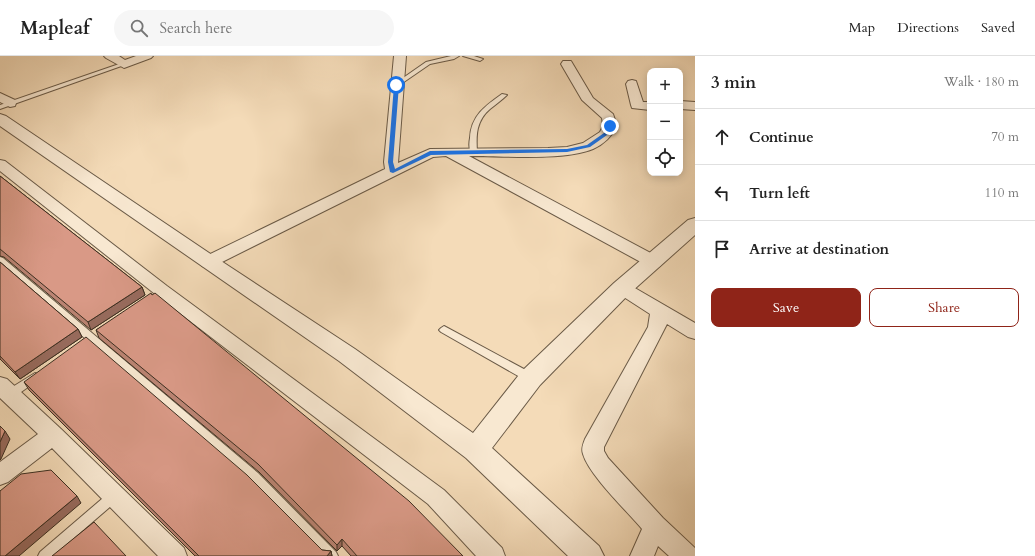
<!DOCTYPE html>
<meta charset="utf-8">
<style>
:root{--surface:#fff;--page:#f6f6f6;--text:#222;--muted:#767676;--line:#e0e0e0;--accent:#8f2418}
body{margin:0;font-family:Cardo,serif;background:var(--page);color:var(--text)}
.controls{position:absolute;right:12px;top:12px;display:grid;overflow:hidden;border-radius:8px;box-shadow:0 2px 10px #0003}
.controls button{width:36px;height:36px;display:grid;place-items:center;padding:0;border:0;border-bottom:1px solid var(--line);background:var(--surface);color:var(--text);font:20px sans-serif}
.stop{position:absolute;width:12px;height:12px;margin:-9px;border:3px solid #1a73e8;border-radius:50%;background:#fff}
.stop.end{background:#1a73e8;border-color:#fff;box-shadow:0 1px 4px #0008}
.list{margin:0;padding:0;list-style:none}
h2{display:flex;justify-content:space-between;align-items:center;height:52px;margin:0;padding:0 16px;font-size:17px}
h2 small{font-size:13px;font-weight:400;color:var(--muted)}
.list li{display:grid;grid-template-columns:26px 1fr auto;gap:12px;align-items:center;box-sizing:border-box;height:56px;padding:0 16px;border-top:1px solid var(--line)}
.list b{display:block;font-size:15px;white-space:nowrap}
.list em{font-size:13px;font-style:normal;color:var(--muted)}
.actions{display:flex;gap:8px;padding:12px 16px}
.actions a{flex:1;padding:9px 0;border:1px solid var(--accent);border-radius:8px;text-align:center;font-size:14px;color:var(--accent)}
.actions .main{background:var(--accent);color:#fff}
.icon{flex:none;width:22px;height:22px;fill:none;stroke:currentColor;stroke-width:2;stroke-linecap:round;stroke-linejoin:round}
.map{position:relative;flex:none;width:695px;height:500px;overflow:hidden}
header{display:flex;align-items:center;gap:24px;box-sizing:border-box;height:56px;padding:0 20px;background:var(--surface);border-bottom:1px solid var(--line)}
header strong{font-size:19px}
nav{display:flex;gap:22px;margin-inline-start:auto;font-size:14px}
.search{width:280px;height:36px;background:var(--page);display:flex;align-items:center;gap:10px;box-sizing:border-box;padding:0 14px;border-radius:22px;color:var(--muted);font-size:15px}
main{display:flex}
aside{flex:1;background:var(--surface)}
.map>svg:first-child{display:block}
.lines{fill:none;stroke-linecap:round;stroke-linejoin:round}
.service-casing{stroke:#6a5a47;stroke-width:2}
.minor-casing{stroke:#6a5a47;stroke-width:2}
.tertiary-casing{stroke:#6a5a47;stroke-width:2}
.service{fill:#f8e8d1;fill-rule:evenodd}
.minor{fill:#f8e8d1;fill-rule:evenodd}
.tertiary{fill:#f8e8d1;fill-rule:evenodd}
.wall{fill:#bb8473;stroke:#3c2f21}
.shaded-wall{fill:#986b5e;stroke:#3c2f21}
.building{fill:#d99986;stroke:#3c2f21}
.route{fill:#1a73e8}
</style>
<header>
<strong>Mapleaf</strong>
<div class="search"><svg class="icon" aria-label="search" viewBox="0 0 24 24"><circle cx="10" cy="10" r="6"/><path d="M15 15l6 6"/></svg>Search here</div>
<nav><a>Map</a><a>Directions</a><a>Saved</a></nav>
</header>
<main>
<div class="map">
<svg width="695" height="500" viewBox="0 0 695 500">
<rect width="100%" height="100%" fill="#f4dbb8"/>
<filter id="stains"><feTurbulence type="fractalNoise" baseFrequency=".005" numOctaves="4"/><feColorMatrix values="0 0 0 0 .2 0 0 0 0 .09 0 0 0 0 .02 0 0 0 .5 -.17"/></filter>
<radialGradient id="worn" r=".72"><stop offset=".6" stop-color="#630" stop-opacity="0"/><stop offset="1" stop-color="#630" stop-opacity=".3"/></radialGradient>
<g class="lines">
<g class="service-casing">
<path id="service" d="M451 0H459L454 3 430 8 398 30 393 29 426 6Z
M463 0H474L483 3 480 5Z
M122 7 127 8 0 53V49Z
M502 38 507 39C502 44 496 48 490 53 476 65 476 79 477 96L475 97H471C469 93 469 87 470 82 471 60 485 50 502 38Z
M0 201 3 202 258 417 336 496 338 500H324L250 425 0 209Z
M444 270 535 319 536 322 535 325 531 326 527 325 441 276 439 274 441 272Z
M35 317 38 318 40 321 38 324 14 341 10 342 6 341 5 338 6 335Z
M114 435 118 436 120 440 118 444 53 500H38L40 496 110 436Z"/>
</g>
<g class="minor-casing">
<path id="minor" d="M104 0H119L125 4 136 0H153L151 2 124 12 106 2Z
M394 0H406L398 107 430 93 548 92 567 91 583 87 600 76 603 70 602 62 582 44 561 8 563 5H571L593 42 613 58 617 70C612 80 604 88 593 93 564 105 502 100 469 100L660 202 662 206 660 210 654 212 648 210 446 100 433 101 214 210 208 212 202 210 200 206 202 202 385 113 384 106Z
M632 24 636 25 643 46H650V54L632 52 631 49 626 28 628 25Z
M0 37 15 44 16 47 15 50 10 51 0 46Z
M680 45 695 46V54L680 53Z
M0 104 5 105 167 230 444 434 502 492 505 500H476L428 448 155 238 0 115Z
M622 226 628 228 695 267V283L688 281 667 268 604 391V395L608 402 663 462 695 492V500H669L658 490 654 500H630L642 473C627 455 589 419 583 398 581 393 583 388 585 383L648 271 650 258 616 236 613 232 616 228Z
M0 321 7 323 61 373 184 492 187 500H158L52 392 8 426 0 429V406L38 378 0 342Z"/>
</g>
<g class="tertiary-casing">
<path id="tertiary" d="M0 58 6 60 215 201 355 293 473 377 522 315 614 227 688 164 695 162V179L630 237 540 329 492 392 599 490 604 500H568L466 402 339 305 0 70Z"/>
</g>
<use href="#service" class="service"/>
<use href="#minor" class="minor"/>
<use href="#tertiary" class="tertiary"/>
</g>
<path class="wall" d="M0 120 142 231 145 239 91 274 4 201 0 200Z
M0 206 78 273 82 281 20 323 0 303Z
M152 239 463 500H351L342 490 337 495 259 416 99 282 96 274Z
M24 326 322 494 331 495 332 500H195L29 334Z"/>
<path class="shaded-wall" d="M142 231 145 239 91 274 88 266Z
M78 273 82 281 20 323 15 316Z
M5 375 10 383 1 403 0 404V386Z
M77 440 81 447 19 500H5Z
M342 483V490L337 495V489Z
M331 495 332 500H327Z"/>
<path class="building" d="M0 120 142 231 88 266 0 193Z
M0 206 78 273 15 316 0 300Z
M151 237 152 239 155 237 409 445 463 500H357L342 483 337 489 258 408 96 274Z
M86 281 247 419 322 494 331 495 327 500H199L24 326Z
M0 370 5 375 0 386Z
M51 414 77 440 5 500H0V435L21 418Z
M94 466 126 500H52Z"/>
<path class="route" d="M396 27 399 29 393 106 395 113 430 95 567 93 587 89 604 77 608 68 612 70 607 79 590 91 567 96 431 99 393 117 390 116 388 106 394 29Z"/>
<rect width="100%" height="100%" filter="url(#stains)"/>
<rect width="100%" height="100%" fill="url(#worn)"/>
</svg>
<div class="controls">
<button>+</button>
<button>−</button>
<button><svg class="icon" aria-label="locate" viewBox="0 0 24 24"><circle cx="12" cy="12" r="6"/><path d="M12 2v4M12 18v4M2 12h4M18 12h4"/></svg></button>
</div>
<div class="stop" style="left:396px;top:29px"></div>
<div class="stop end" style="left:610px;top:70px"></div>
</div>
<aside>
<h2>3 min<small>Walk · 180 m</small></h2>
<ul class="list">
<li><svg class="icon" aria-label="ahead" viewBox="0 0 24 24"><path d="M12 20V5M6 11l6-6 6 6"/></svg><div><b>Continue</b></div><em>70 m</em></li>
<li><svg class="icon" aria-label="left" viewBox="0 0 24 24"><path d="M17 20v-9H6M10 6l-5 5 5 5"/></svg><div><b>Turn left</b></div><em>110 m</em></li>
<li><svg class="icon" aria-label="arrive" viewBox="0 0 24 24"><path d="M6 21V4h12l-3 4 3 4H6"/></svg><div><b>Arrive at destination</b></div></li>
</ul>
<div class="actions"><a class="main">Save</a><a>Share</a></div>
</aside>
</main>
